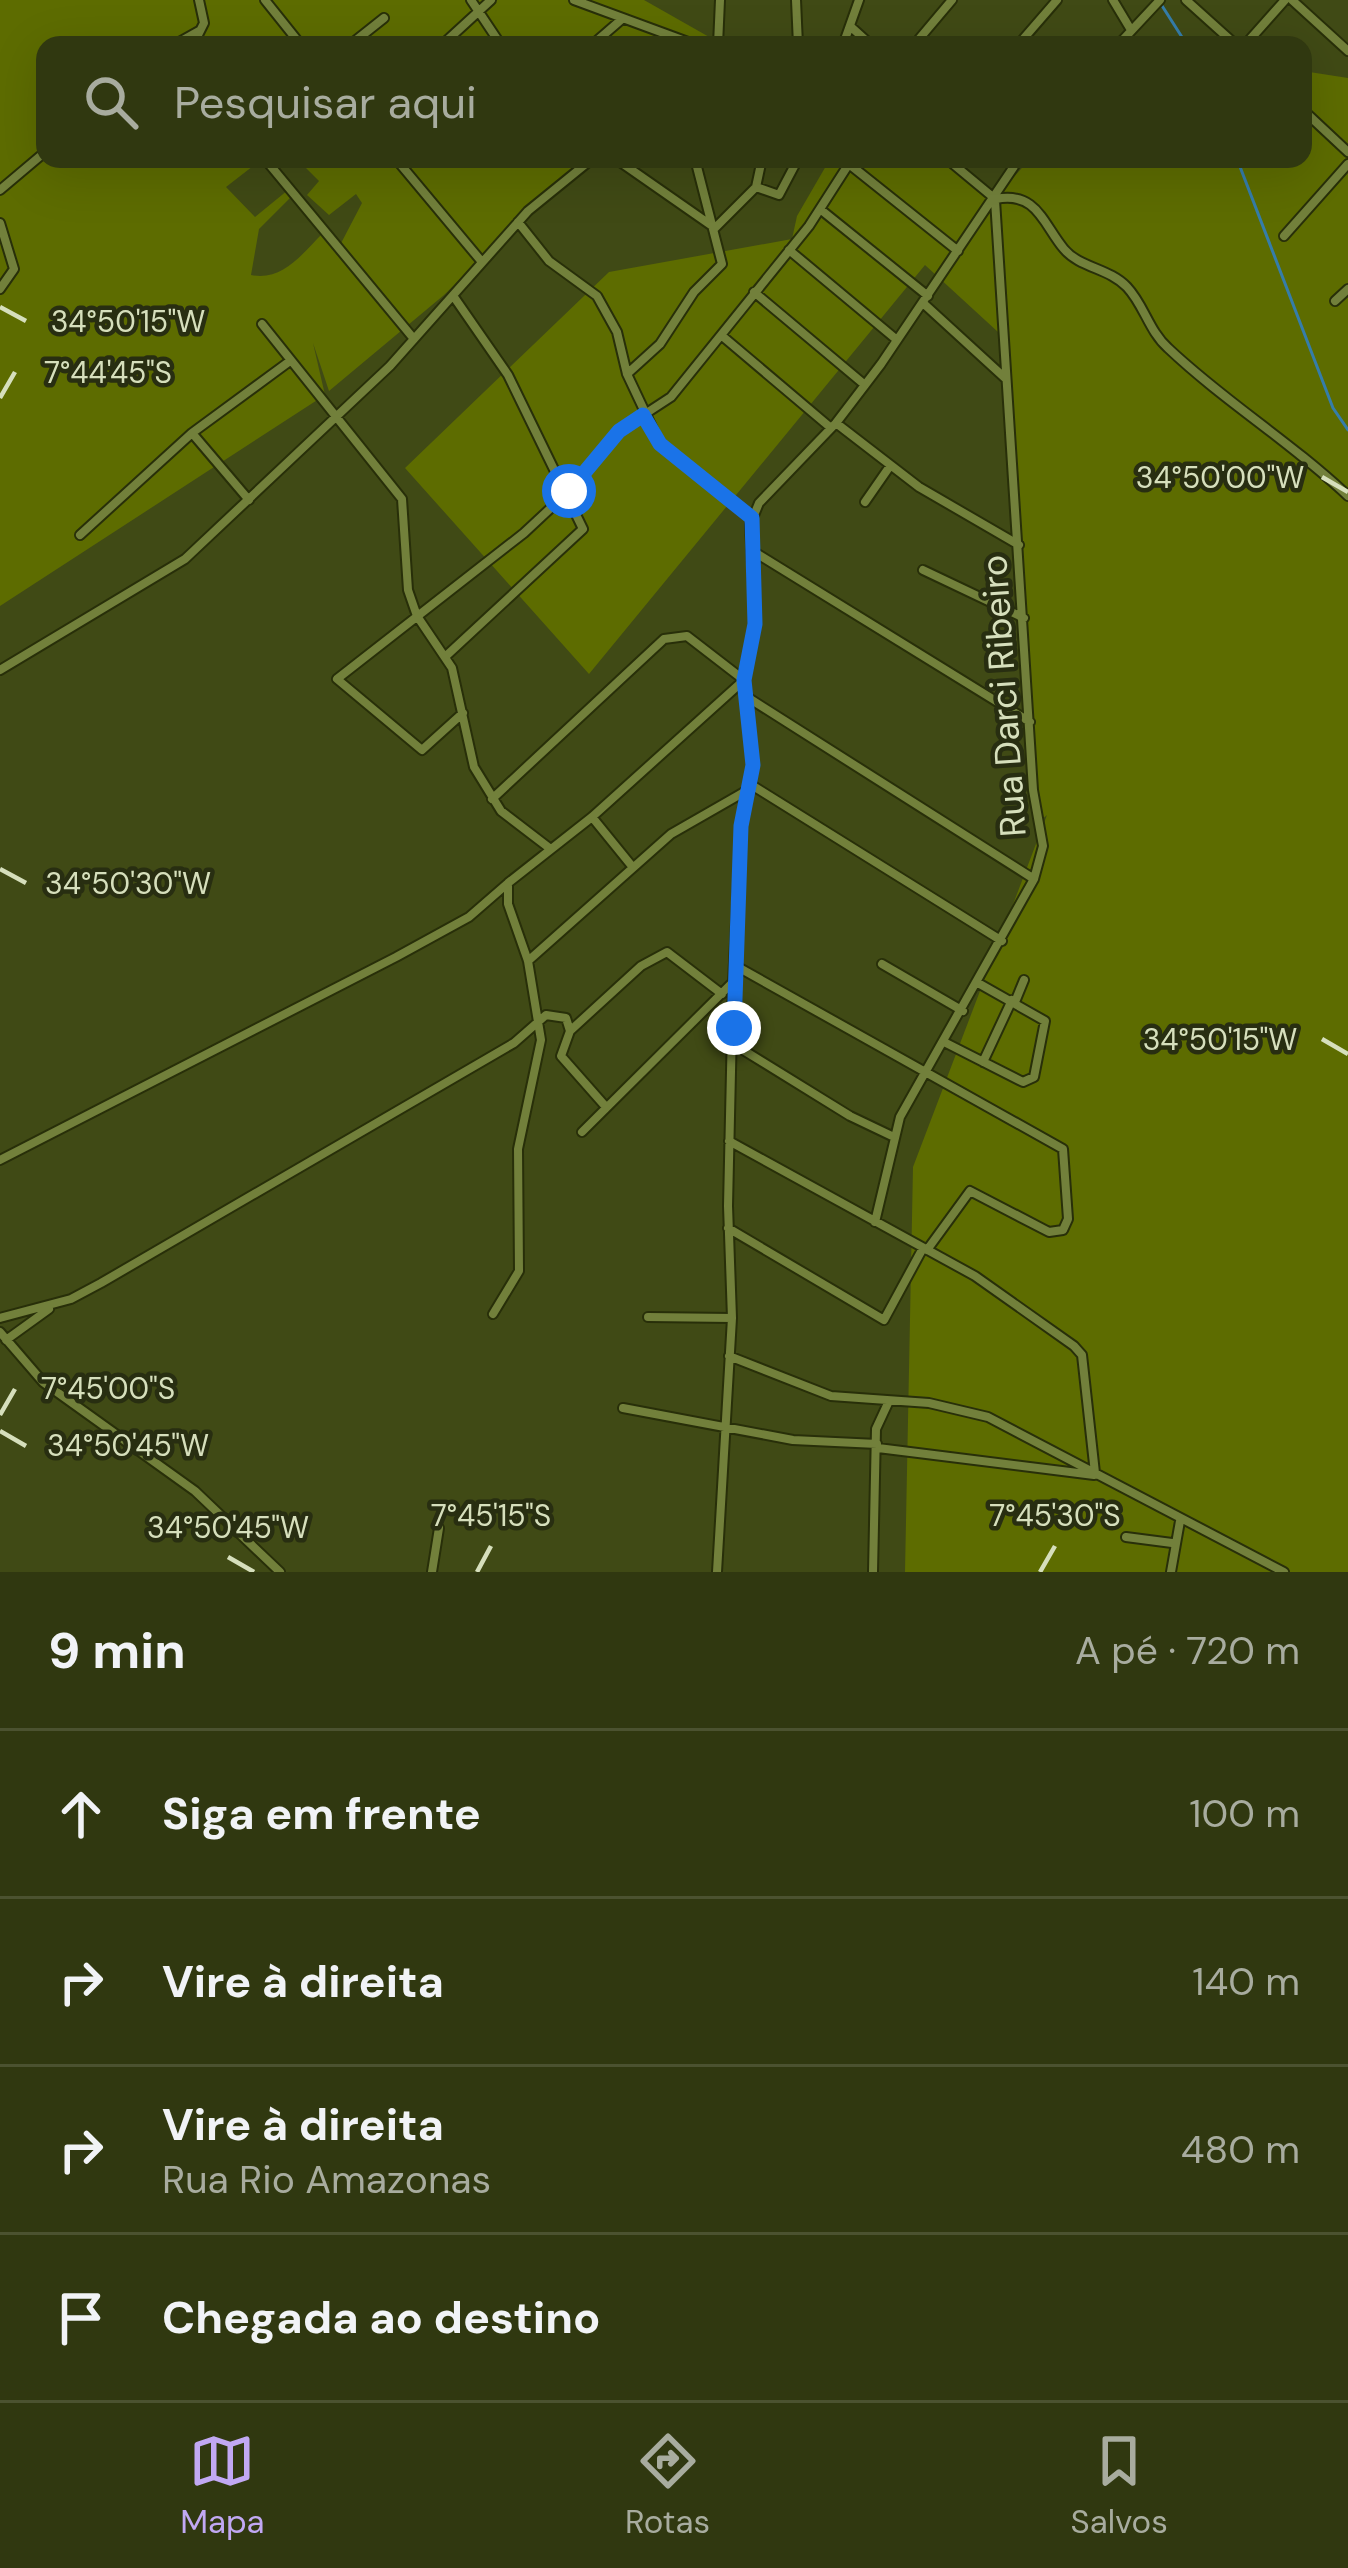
<!DOCTYPE html>
<html lang="pt">
<meta charset="utf-8">
<style>
:root{--surface:#303810;--page:#3c431e;--text:#f1f3f6;--muted:#a8ac9f;--line:#4b5230;--accent:#c1a8f3}
body{margin:0;font-family:"DM Sans",sans-serif;background:var(--page);color:var(--text)}
.stop{position:absolute;width:36px;height:36px;margin:-27px;border:9px solid #1a73e8;border-radius:50%;background:#fff}
.stop.end{background:#1a73e8;border-color:#fff;box-shadow:0 3px 12px #0008}
.list{margin:0;padding:0;list-style:none}
h2{display:flex;justify-content:space-between;align-items:center;height:156px;margin:0;padding:0 48px;font-size:51px}
h2 small{font-size:39px;font-weight:400;color:var(--muted)}
.list li{display:grid;grid-template-columns:78px 1fr auto;gap:36px;align-items:center;box-sizing:border-box;height:168px;padding:0 48px;border-top:3px solid var(--line)}
.list b{display:block;font-size:45px;white-space:nowrap}
.list p{margin:0;font-size:39px;white-space:nowrap;color:var(--muted)}
.list em{font-size:39px;font-style:normal;color:var(--muted)}
.icon{flex:none;width:66px;height:66px;fill:none;stroke:currentColor;stroke-width:2;stroke-linecap:round;stroke-linejoin:round}
.map{position:relative;flex:none;width:1348px;height:1572px;overflow:hidden}
.search{position:absolute;background:var(--surface);box-shadow:0 12px 48px #0002;left:36px;right:36px;top:36px;height:132px;display:flex;align-items:center;gap:30px;box-sizing:border-box;padding:0 42px;border-radius:24px;color:var(--muted);font-size:45px}
.sheet{height:828px;background:var(--surface)}
nav{display:flex;justify-content:space-around;align-items:center;box-sizing:border-box;height:168px;border-top:3px solid var(--line);background:var(--surface);font-size:33px;color:var(--muted)}
nav a{display:grid;justify-items:center;gap:6px}
nav .on{color:var(--accent)}
.map>svg:first-child{display:block}
.green{fill:#5d6c00}
.lines{fill:none;stroke-linecap:round;stroke-linejoin:round}
.stream{stroke:#357da9;stroke-width:3}
.minor-casing{stroke:#282f09;stroke-width:12}
.minor{stroke:#72803b;stroke-width:8}
.route{stroke:#1a73e8;stroke-width:15}
.ticks{fill:none;stroke:#d6dfbc;stroke-width:4.5}
.labels{text-anchor:middle;stroke-width:9;stroke-linejoin:round;paint-order:stroke}
.street-label{font-size:36px;fill:#d6dfbc;stroke:#282e11}
.ticks-label{font-size:30px;text-anchor:middle;fill:#d6dfbc;stroke:#282e11;stroke-width:9;stroke-linejoin:round;paint-order:stroke}
</style>
<div class="map">
<svg width="1348" height="1572" viewBox="0 0 1348 1572">
<rect width="100%" height="100%" fill="#404a15"/>
<path class="green" d="M0 0H644L718 42 45 45V159H230L237 165 262 159 226 187 255 217 288 190 292 196 259 229 251 275C283 281 301 255 323 233L338 249 362 203 356 194 329 215 307 195 319 181 302 164 309 159H583L444 295 329 391 313 343 325 395 0 606Z
M1303 71 1348 78V1572H905L913 1167 1047 815 1039 822 1014 435 998 332 925 265 589 674 405 468 609 272 792 239 797 216 830 159H941L992 201 1030 159H1303Z"/>
<g class="lines">
<path class="stream" d="M1159 1 1187 45
M1237 159 1333 408 1348 430"/>
<g class="minor-casing">
<path id="minor" d="M265 0 301 45
M471 0 501 45
M574 0 696 45
M796 0 798 45
M1113 0 1131 30
M1186 0 1236 45
M1292 0 1348 51
M850 26 871 45
M174 45 199 31
M193 45 204 23 199 0
M350 45 384 18
M442 45 491 0
M592 45 622 19
M718 45 720 0
M843 45 859 0
M914 45 952 0
M1018 45 1057 0
M1118 45 1160 0
M1245 45 1285 0
M1303 110 1348 152
M265 159 414 339
M396 159 482 262
M616 159 715 228 756 187 779 195 798 159
M947 159 994 198
M849 164 958 251
M756 187 762 159
M0 190 45 152
M996 199C1037 191 1043 224 1064 249 1080 268 1109 268 1127 287 1144 305 1149 331 1168 348 1225 402 1291 442 1348 496
M820 209 928 296
M518 222 549 261 597 296 617 332 627 374 660 444 752 518
M0 223 14 269 0 289
M1284 236 1348 164
M789 250 897 340
M754 292 865 385
M1335 301 1348 289
M923 303 1005 378
M262 324 402 499 408 590 417 616 452 668 474 767 501 811 548 847
M721 335 831 428
M627 374 660 344 694 292 722 264 695 159
M836 423 919 487 1019 545
M192 433 249 500
M865 502 890 466
M80 535 192 433 290 361
M751 550 1030 722
M923 570 1024 618
M446 656 583 529 508 375 454 297
M0 670 185 559 390 366 528 211 592 159
M747 697 1034 879
M463 713 422 750 337 679 524 533 569 491 619 431 671 397 809 226 852 159
M750 784 1002 941
M492 799 664 639 687 636 744 680 592 817 508 883V904L528 961 541 1040 518 1149 519 1271 493 1314
M592 817 631 865
M528 961 671 834 746 791
M882 964 963 1011
M736 966 1063 1149 1068 1219 1063 1230 1049 1232 970 1191 927 1250
M1015 1002 1024 980
M571 1030 641 966 667 952 722 994
M946 1043 1023 1082 1034 1077 1045 1021 978 983
M735 1045 850 1116 894 1137
M983 1062 1012 1000
M582 1132 733 982
M729 1141 975 1276 1074 1346 1082 1355 1095 1473
M0 1160 396 957 469 917 507 884
M875 1222 900 1117 1034 879 1043 846 1033 790 995 200
M728 1228 884 1320 923 1248
M648 1317 732 1318
M0 1318 71 1299 101 1283 514 1043 546 1015 566 1018 570 1031 561 1056 606 1107
M0 1332 43 1382 195 1491 280 1572
M6 1340 49 1309
M729 1356 831 1396 929 1403 988 1417 1284 1572
M623 1408 793 1440 877 1444
M878 1448 1094 1475
M1126 1537 1172 1543
M432 1572 439 1528
M717 1572 732 1318 728 1206 733 982 741 825 753 765 744 680 755 624 750 525 759 503 836 423 881 364 1019 159
M873 1572 876 1429 889 1401
M1171 1572 1180 1521"/>
</g>
<use href="#minor" class="minor"/>
</g>
<g class="lines">
<path class="route" d="M569 491 619 431 643 415 660 444 752 518 755 624 744 680 753 765 741 826 734 1028"/>
</g>
<path class="ticks" d="M0 307 26 321M0 398 15 372M1322 477 1348 492M0 869 26 883M1322 1039 1348 1054M0 1415 15 1389M0 1431 26 1446M228 1557 254 1572M477 1572 491 1546M1040 1572 1055 1546"/>
<g class="labels">
<g class="street-label">
<text transform="translate(1003 696) rotate(-94)" y="13">Rua Darci Ribeiro</text>
</g>
</g>
<g class="ticks-label">
<text x="128" y="332">34°50'15"W</text>
<text x="108" y="383">7°44'45"S</text>
<text x="1220" y="488">34°50'00"W</text>
<text x="128" y="894">34°50'30"W</text>
<text x="1220" y="1050">34°50'15"W</text>
<text x="108" y="1399">7°45'00"S</text>
<text x="128" y="1456">34°50'45"W</text>
<text x="491" y="1526">7°45'15"S</text>
<text x="1055" y="1526">7°45'30"S</text>
<text x="228" y="1538">34°50'45"W</text>
</g>
</svg>
<div class="stop" style="left:569px;top:491px"></div>
<div class="stop end" style="left:734px;top:1028px"></div>
<div class="search"><svg class="icon" aria-label="search" viewBox="0 0 24 24"><circle cx="10" cy="10" r="6"/><path d="M15 15l6 6"/></svg>Pesquisar aqui</div>
</div>
<section class="sheet">
<h2>9 min<small>A pé · 720 m</small></h2>
<ul class="list">
<li><svg class="icon" aria-label="ahead" viewBox="0 0 24 24"><path d="M12 20V5M6 11l6-6 6 6"/></svg><div><b>Siga em frente</b></div><em>100 m</em></li>
<li><svg class="icon" aria-label="right" viewBox="0 0 24 24"><path d="M7 20v-9h11M14 6l5 5-5 5"/></svg><div><b>Vire à direita</b></div><em>140 m</em></li>
<li><svg class="icon" aria-label="right" viewBox="0 0 24 24"><path d="M7 20v-9h11M14 6l5 5-5 5"/></svg><div><b>Vire à direita</b><p>Rua Rio Amazonas</p></div><em>480 m</em></li>
<li><svg class="icon" aria-label="arrive" viewBox="0 0 24 24"><path d="M6 21V4h12l-3 4 3 4H6"/></svg><div><b>Chegada ao destino</b></div></li>
</ul>
</section>
<nav>
<a class="on"><svg class="icon" aria-label="map" viewBox="0 0 24 24"><path d="M3 6l6-2 6 2 6-2v14l-6 2-6-2-6 2zM9 4v14M15 6v14"/></svg>Mapa</a>
<a><svg class="icon" aria-label="directions" viewBox="0 0 24 24"><path d="M12 3l9 9-9 9-9-9zM9 14v-3h6M13 9l2 2-2 2"/></svg>Rotas</a>
<a><svg class="icon" aria-label="saved" viewBox="0 0 24 24"><path d="M7 4h10v16l-5-4-5 4z"/></svg>Salvos</a>
</nav>
